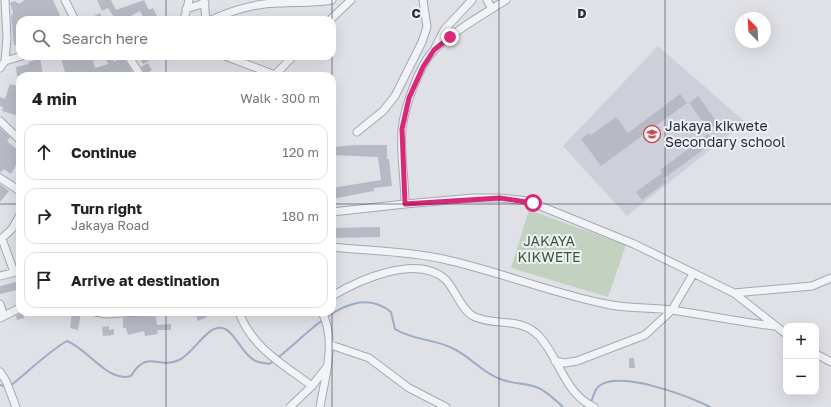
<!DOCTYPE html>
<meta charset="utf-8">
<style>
:root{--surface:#fff;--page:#f6f6f6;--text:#222;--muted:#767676;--line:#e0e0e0}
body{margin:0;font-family:"Golos Text",sans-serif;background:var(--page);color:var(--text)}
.controls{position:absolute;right:12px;bottom:12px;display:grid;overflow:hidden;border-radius:8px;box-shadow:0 4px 16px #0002}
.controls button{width:36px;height:36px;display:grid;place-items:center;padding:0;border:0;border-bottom:1px solid var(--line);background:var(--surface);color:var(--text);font:20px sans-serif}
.compass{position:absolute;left:735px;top:12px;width:36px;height:36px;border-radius:50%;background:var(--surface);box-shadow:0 4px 16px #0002;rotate:336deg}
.stop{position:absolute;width:12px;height:12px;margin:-9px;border:3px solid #db2777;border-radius:50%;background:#fff}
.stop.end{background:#db2777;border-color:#fff;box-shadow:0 1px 4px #0008}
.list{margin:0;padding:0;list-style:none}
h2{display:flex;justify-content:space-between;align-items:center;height:52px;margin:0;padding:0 16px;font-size:17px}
h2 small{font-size:13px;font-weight:400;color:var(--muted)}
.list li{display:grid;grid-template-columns:26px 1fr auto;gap:12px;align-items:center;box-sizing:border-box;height:56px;margin:0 8px 8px;padding:0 8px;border:1px solid var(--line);border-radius:12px}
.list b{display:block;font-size:15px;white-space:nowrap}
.list p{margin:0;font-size:13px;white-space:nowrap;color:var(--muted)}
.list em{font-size:13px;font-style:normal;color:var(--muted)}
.icon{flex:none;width:22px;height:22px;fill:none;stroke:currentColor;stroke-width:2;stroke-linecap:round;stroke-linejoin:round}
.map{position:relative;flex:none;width:831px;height:407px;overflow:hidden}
.search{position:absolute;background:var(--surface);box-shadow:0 4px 16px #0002;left:16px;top:16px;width:320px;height:44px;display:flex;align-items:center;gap:10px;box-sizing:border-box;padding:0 14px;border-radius:12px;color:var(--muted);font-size:15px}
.panel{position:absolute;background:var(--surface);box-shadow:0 4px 16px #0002;left:16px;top:72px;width:320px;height:244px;border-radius:12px}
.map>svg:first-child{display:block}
.built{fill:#cdd0d9}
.green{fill:#c3d1c1}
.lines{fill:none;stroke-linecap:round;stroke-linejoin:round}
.stream{stroke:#9dabc5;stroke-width:2}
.building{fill:#b7bac4}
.street-casing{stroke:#a5a8b1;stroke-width:9}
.street{stroke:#f2f3f6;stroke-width:7}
.route{stroke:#db2777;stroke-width:5}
.grid{fill:none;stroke:#292e3d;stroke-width:1;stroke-opacity:0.55}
.labels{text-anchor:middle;stroke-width:4;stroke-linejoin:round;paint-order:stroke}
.poi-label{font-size:14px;fill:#292e3d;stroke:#eff0f5;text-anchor:start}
.park-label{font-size:14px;fill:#3a5838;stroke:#eff0f5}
.grid-label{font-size:13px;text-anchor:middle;font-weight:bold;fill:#292e3d;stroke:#eff0f5;stroke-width:4;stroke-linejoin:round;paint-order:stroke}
</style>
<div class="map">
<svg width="831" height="407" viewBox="0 0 831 407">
<rect width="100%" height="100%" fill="#dfe1e7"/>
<path class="built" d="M658 46 745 122 627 216 563 146Z"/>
<path class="green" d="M529 210 626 245 608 297 511 268Z"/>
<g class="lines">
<path class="stream" d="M0 385 7 387
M10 386C30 371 46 353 67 341 88 349 108 383 131 376 148 348 159 370 179 360 194 353 207 325 222 328 234 330 242 354 254 360 258 363 264 363 269 364 300 345 349 277 391 312L395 329C412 340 434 339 452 348 470 356 481 372 500 379 512 384 525 383 536 387 546 390 555 400 563 407
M591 402C593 397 595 389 599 386 621 370 688 396 710 407"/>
</g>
<path class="building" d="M25 0H53L62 20H31L30 18 20 20V44L14 45 11 16 13 13 10 3 15 1 19 4Z
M97 0H111L116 10 144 0 149 10 153 8 159 20H145L140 11 123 20H116L108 8 102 11Z
M100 13 103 20H96L94 16Z
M69 56 70 59 80 57V60L92 56 95 68 108 64 105 56H111L114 62 123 57 135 76H66L61 58Z
M139 56H157L143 64Z
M40 57 43 76H17L16 67 29 64 28 62 34 61 33 59Z
M148 63 152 70 145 74 141 67Z
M10 84 18 86V89H20V114L16 113V115L2 111 3 107 0 106V97L5 99Z
M680 94 687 103 601 166 581 139 589 133 591 135 616 117 628 133Z
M698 96 718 123 709 130 689 103Z
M0 128 10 137 7 141 20 152V158L11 174 4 169 0 173Z
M708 134 714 142 663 179 666 182 642 200 636 192 662 173 660 170Z
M355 145H387V159H389L392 186 374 188V191L332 199V188L381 180 378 157 332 155V147Z
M0 184 9 191 0 202Z
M380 227V237L332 238V228Z
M20 281V288L17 290 0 294V286Z
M23 312 24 318 17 320 16 316Z
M72 312H81L78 330 70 328Z
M195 312H205L207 317 198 321Z
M155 313 157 325 171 324V330H157L158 334 145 336 144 331 128 335 126 328H123V318Z
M109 326V330L114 329V335L103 336 102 327Z
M629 358H634L635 368H629Z"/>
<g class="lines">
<g class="street-casing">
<path id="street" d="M65 0 75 20
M204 0 206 20
M487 0 492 9
M186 9 205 3
M184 20 189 0
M211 20C233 10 255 3 279 3 297 2 314 3 332 0
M330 20 351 0
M435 48 444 30 472 0
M128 56 141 76
M225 56 275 75
M5 61 7 38 5 0
M0 68 5 61 22 56
M274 76 293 56
M0 121 20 140
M357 132 383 111 395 96 422 42 427 27 423 0
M0 178 20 191
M405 204C405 179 400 154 402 130 404 108 419 65 435 49 456 30 482 15 506 0
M332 212 405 204 473 198H500L528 201 634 244 734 293 812 286 831 278
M2 239 14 272
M0 240 12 229 20 215
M332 247C369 251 406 251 443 259 498 271 551 293 606 304 628 309 650 307 672 310 706 315 740 322 774 326
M0 276 20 271
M734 293 786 334
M332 296C359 280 418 253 446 280 455 290 462 310 473 316 494 327 520 316 539 336 560 359 564 393 594 407
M0 304 4 316
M95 312 107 314 136 312
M239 312C251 347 284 365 312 386
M0 318 20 308
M331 345 369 358 409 388 446 407
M816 354 831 362
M555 361 565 363 577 361 645 335 672 310 693 274
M0 372 6 381 16 407
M290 407 312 386 326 368
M320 407C325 376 337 342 322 312"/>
</g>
<use href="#street" class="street"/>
</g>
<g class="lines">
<path class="route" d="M450 37 434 50 423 67 409 98 402 129 405 204 500 198 533 203"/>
</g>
<path class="grid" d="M166 0V20M332 0V407M499 0V407M665 0V407M166 56V76M0 204H20M332 204H831M166 312V407"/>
<defs>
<g id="school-ring" transform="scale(0.9)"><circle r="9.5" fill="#eff0f5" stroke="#c44d50" stroke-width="1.5"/><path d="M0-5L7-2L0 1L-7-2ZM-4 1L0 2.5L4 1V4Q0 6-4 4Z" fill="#c44d50"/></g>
</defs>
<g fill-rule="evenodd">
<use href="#school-ring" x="652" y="134"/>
</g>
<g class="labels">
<g class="poi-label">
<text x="665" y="131">Jakaya kikwete<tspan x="665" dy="16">Secondary school</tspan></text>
</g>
<g class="park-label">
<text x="549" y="246">JAKAYA<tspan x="549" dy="16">KIKWETE</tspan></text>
</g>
</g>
<g class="grid-label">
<text x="416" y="18">C</text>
<text x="582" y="18">D</text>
</g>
</svg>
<div class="controls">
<button>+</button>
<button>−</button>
</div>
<svg class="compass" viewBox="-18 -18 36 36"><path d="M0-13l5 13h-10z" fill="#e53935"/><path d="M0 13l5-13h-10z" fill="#767676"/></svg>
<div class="stop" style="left:533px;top:203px"></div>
<div class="stop end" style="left:450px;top:37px"></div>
<div class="search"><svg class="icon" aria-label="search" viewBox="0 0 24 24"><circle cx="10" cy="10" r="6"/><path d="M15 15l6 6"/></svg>Search here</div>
<section class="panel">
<h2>4 min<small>Walk · 300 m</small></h2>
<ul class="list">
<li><svg class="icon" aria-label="ahead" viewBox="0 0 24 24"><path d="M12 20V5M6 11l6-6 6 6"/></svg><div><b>Continue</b></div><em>120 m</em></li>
<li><svg class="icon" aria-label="right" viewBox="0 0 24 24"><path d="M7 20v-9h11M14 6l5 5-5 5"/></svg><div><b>Turn right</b><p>Jakaya Road</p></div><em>180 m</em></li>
<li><svg class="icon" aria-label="arrive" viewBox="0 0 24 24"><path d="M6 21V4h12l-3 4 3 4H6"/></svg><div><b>Arrive at destination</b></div></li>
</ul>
</section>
</div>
